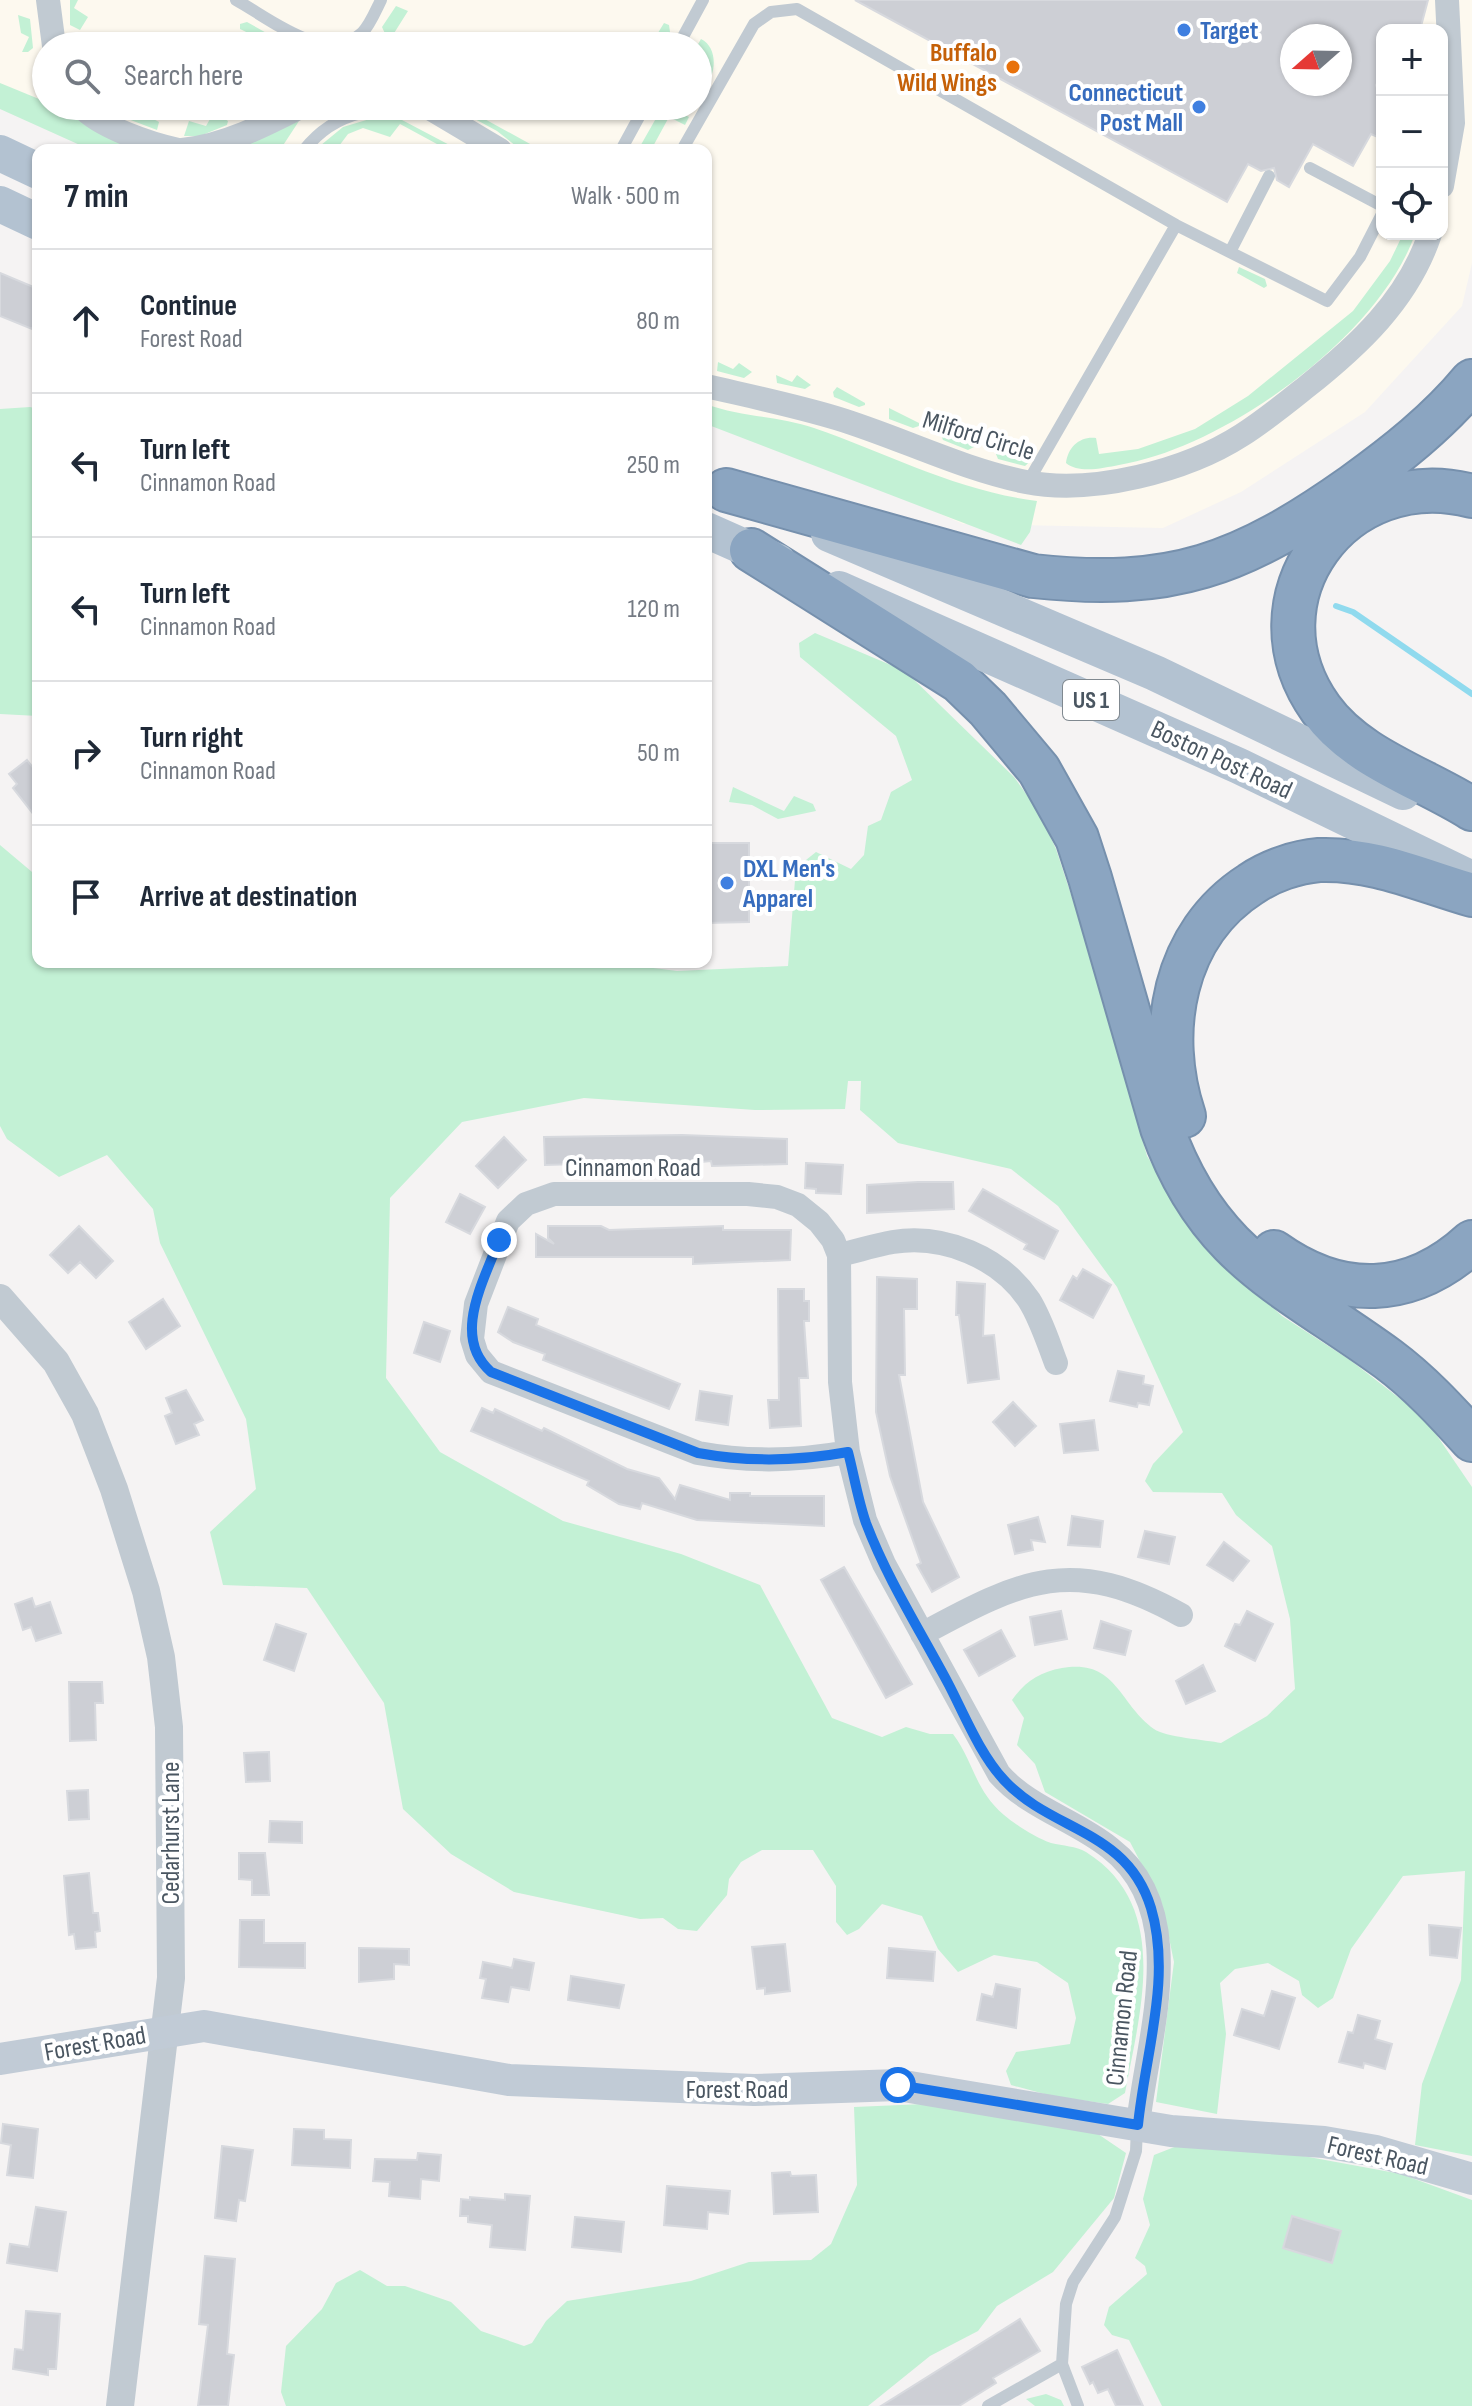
<!DOCTYPE html>
<meta charset="utf-8">
<style>
:root{--surface:#fff;--page:#f2f2f3;--text:#1f2937;--muted:#747a83;--line:#e0e1e3}
body{margin:0;font-family:"Sofia Sans Condensed",sans-serif;background:var(--page);color:var(--text)}
.controls{position:absolute;right:24px;top:24px;display:grid;overflow:hidden;border-radius:16px;box-shadow:0 2px 6px #0004}
.controls button{width:72px;height:72px;display:grid;place-items:center;padding:0;border:0;border-bottom:2px solid var(--line);background:var(--surface);color:var(--text);font:40px sans-serif}
.compass{position:absolute;left:1280px;top:24px;width:72px;height:72px;border-radius:50%;background:var(--surface);box-shadow:0 2px 6px #0004;rotate:250deg}
.stop{position:absolute;width:24px;height:24px;margin:-18px;border:6px solid #1a73e8;border-radius:50%;background:#fff}
.stop.end{background:#1a73e8;border-color:#fff;box-shadow:0 2px 8px #0008}
.list{margin:0;padding:0;list-style:none}
h2{display:flex;justify-content:space-between;align-items:center;height:104px;margin:0;padding:0 32px;font-size:34px}
h2 small{font-size:26px;font-weight:400;color:var(--muted)}
.list li{display:grid;grid-template-columns:52px 1fr auto;gap:24px;align-items:center;box-sizing:border-box;height:144px;padding:0 32px;border-top:2px solid var(--line)}
.list b{display:block;font-size:30px;white-space:nowrap}
.list p{margin:0;font-size:26px;white-space:nowrap;color:var(--muted)}
.list em{font-size:26px;font-style:normal;color:var(--muted)}
.icon{flex:none;width:44px;height:44px;fill:none;stroke:currentColor;stroke-width:2;stroke-linecap:round;stroke-linejoin:round}
.map{position:relative;flex:none;width:1472px;height:2406px;overflow:hidden}
.search{position:absolute;background:var(--surface);box-shadow:0 2px 6px #0004;left:32px;top:32px;width:680px;height:88px;display:flex;align-items:center;gap:20px;box-sizing:border-box;padding:0 28px;border-radius:44px;color:var(--muted);font-size:30px}
.panel{position:absolute;background:var(--surface);box-shadow:0 2px 6px #0004;left:32px;top:144px;width:680px;height:824px;border-radius:16px}
.map>svg:first-child{display:block}
.commercial{fill:#fdf9ef;fill-rule:evenodd}
.green{fill:#c3f1d5}
.lines{fill:none;stroke-linecap:round;stroke-linejoin:round}
.stream{stroke:#90daee;stroke-width:6}
.building{fill:#cdcfd5;stroke:#d7d9de;stroke-width:2;fill-rule:evenodd}
.motorway-casing{stroke:#7690ad;stroke-width:46}
.service{stroke:#c1cad2;stroke-width:12}
.minor{stroke:#c1cad2;stroke-width:24}
.tertiary{stroke:#c1cad2;stroke-width:28}
.secondary{stroke:#c1cbd6;stroke-width:32}
.primary{stroke:#b3c2d1;stroke-width:36}
.motorway{stroke:#8ba5c1;stroke-width:42}
.route{stroke:#1a73e8;stroke-width:10}
.shop-dot{fill:#3f7fe0;stroke:#fff;stroke-width:3}
.food-dot{fill:#e8710a;stroke:#fff;stroke-width:3}
.labels{text-anchor:middle;stroke-width:8;stroke-linejoin:round;paint-order:stroke}
.shield{fill:#fff;stroke:#808990;stroke-width:2}
.shield-label{font-size:24px;font-weight:bold;fill:#4a5661}
.shop-label{font-size:26px;font-weight:bold;fill:#366cbe;stroke:#fff;text-anchor:start}
.food-label{font-size:26px;font-weight:bold;fill:#c56008;stroke:#fff;text-anchor:end}
.street-label{font-size:26px;fill:#4a5661;stroke:#fff}
</style>
<div class="map">
<svg width="1472" height="2406" viewBox="0 0 1472 2406">
<rect width="100%" height="100%" fill="#f5f3f3"/>
<path class="commercial" d="M0 0H1472V263L1462 306 1365 412 1241 492 1163 528 963 524 706 411V150H109L0 102ZM1382 30H1442V234H1382ZM1292 36H1340V84H1292ZM46 46H698V106H46Z"/>
<path class="green" d="M70 0H78L74 8 88 17 80 30 70 25Z
M396 6 408 11 391 38H387L382 27Z
M18 15 30 19 33 48 28 52H22L29 37 21 33Z
M247 22 270 35 271 44 240 29V24Z
M664 23 669 25 670 32 662 46H650Z
M701 39C718 47 717 75 704 87L698 84 697 46Z
M0 83 39 99 46 89V106H66L85 125 139 150H91L0 109Z
M451 106H461L541 150H521L497 131Z
M663 106H675L674 109 689 117 685 125 669 117 651 150H638Z
M131 107 159 122 157 130 128 119 126 114Z
M214 112 228 121 227 125 200 136H184L189 121 206 126Z
M373 118 402 120 459 150H448L400 124 390 137 363 128 348 134 336 150H315L343 127Z
M299 121 280 150H231Z
M1403 234H1415C1379 337 1224 448 1119 465 1103 468 1079 474 1066 463 1068 447 1080 436 1096 438L1099 454 1138 449 1195 429 1248 396 1353 311 1390 261Z
M1239 267 1265 279 1267 286 1264 288 1237 273Z
M718 362 733 369 739 363 752 372 744 378 717 371Z
M776 375 792 382 797 375 811 385 805 389 777 383Z
M837 387 865 403V405L859 407 834 397 833 392Z
M706 404C740 417 779 416 814 428 889 454 957 491 1037 501L1030 532 1021 545 706 424Z
M30 407 38 409V716L0 714V409Z
M889 408 919 423V426L913 428 889 419Z
M946 428 973 443 974 447 968 450 943 440 941 435Z
M1001 448 1014 456 1020 449 1034 458 1025 466 998 459 996 454Z
M815 633 905 671 1014 777 1039 812 1056 849 1093 961 1147 1156 1203 1244 1282 1316 1350 1360 1425 1418 1472 1487V2156L1415 2145 1422 2084 1461 1980 1465 1871 1403 1876 1351 1949 1333 1998 1318 2008 1302 1995 1299 1981 1268 1963 1235 1969 1220 1983 1226 2034 1217 2114 1156 2102 1174 1962 1162 1904 1130 1842 1045 1792 1035 1764 1017 1745 1024 1718 1012 1700C1025 1682 1039 1672 1062 1668 1117 1659 1118 1703 1154 1729 1165 1737 1206 1740 1221 1743L1267 1716 1295 1689 1290 1619 1272 1546 1236 1515 1222 1493 1153 1492 1145 1481 1153 1464 1183 1432 1117 1287 1058 1206 1011 1169 898 1143 860 1110 861 1081H848L845 1109 755 1110 584 1098 462 1122 390 1198 386 1378 440 1452 563 1521 681 1554 760 1585 832 1718 882 1737 906 1727 930 1734H953C975 1764 974 1789 1004 1815 1016 1825 1036 1838 1051 1843 1063 1846 1076 1846 1086 1852 1172 1906 1140 2011 1125 2093L1108 2104 1052 2096 1011 2085 1006 2071 1016 2052 1070 2044 1076 2018 1068 1983 1037 1962 994 1955 958 1972 938 1949 922 1916 882 1904 859 1929 847 1935 836 1922V1886L813 1850H762L741 1862 729 1879 727 1895 697 1931 678 1929 663 1918 640 1919 514 1892 451 1854 403 1809 384 1703 307 1588 223 1585 210 1532 256 1489 246 1419 160 1243 153 1209 107 1155 59 1177 7 1139 0 1126V845L38 877V962H606L677 971 788 966 796 868 816 852 851 869 864 855 868 826 881 820 891 792 912 780 896 736 800 657 799 643Z
M733 787 784 811 794 796 813 804 816 811 778 819 752 805 729 802Z
M924 2104 1095 2132 1126 2153 1114 2198 1053 2272 997 2306 978 2331 930 2356 868 2406H286L281 2392 286 2346 322 2309 336 2283 360 2270 387 2286H405L451 2302 481 2331 524 2346 532 2343 546 2321 567 2301 691 2281 749 2262 811 2260 831 2244 857 2185 854 2107Z
M1177 2146 1271 2150 1401 2174 1472 2200V2406H1162L1129 2340 1112 2335 1104 2325 1109 2307 1147 2274 1145 2266 1135 2258 1150 2225 1143 2199 1154 2155Z
M1046 2394 1061 2400 1064 2406H1035L1026 2399Z"/>
<g class="lines">
<path class="stream" d="M1336 606 1353 612 1472 694"/>
</g>
<path class="building" d="M855 0H1428L1420 30H1382V75L1376 85 1382 103V139L1371 134 1353 166 1313 144 1289 187 1277 180 1274 168 1261 171 1248 164 1227 202ZM1292 36H1340V84H1292Z
M0 273 38 289V314L32 329 0 316Z
M27 760 38 774V820L13 788 17 784 9 774Z
M706 843H749V922L706 923Z
M682 1135 787 1139V1164L712 1166 711 1161 650 1167 647 1162 545 1165 544 1137Z
M504 1137 526 1160 498 1188 476 1166Z
M806 1163 843 1165 841 1194 816 1193V1189L805 1188Z
M918 1182H953L954 1209 867 1213V1185Z
M983 1189 1058 1231 1044 1259 1024 1249 1027 1244 969 1211Z
M460 1194 485 1207 470 1234 446 1222Z
M79 1226 113 1261 96 1278 80 1262 68 1273 50 1255Z
M548 1226H601L609 1230 723 1226V1230H791L790 1260 693 1264V1257H536V1234L554 1244 548 1238Z
M1083 1269 1111 1285 1093 1318 1060 1300 1073 1276 1077 1279Z
M877 1277 917 1279V1309H904L905 1375H899L923 1502 959 1577 932 1592 917 1565 921 1563 890 1476 876 1412Z
M957 1282 985 1284 983 1336 994 1335 999 1379 968 1383 959 1315H956Z
M778 1289H804V1301H809V1321H804L808 1378H799L801 1426 770 1428 768 1400H779Z
M163 1299 180 1326 146 1349 129 1322Z
M508 1307 538 1319 536 1325 680 1384 669 1409 543 1360 545 1354 513 1342 498 1332Z
M424 1322 450 1331 440 1362 414 1353Z
M1118 1371 1144 1376 1143 1384 1153 1386 1149 1405 1138 1403 1137 1407 1110 1401Z
M186 1390 203 1420 194 1424 199 1435 176 1444 165 1416 172 1413 166 1398Z
M700 1391 732 1396 728 1425 696 1420Z
M1013 1402 1036 1426 1015 1446 993 1422Z
M482 1408 493 1413 495 1409 542 1431 544 1428 627 1469 659 1478 675 1499 680 1485 730 1500V1493H750V1496H824V1526L697 1520 642 1503 640 1509 619 1504 587 1485 589 1481 471 1431Z
M1094 1420 1098 1450 1064 1453 1060 1424Z
M1072 1516 1103 1521 1100 1547 1068 1545Z
M1038 1517 1045 1542 1031 1540 1033 1550 1015 1554 1008 1525Z
M1145 1531 1175 1537 1169 1564 1138 1557Z
M1224 1542 1249 1561 1233 1581 1207 1565Z
M844 1567 912 1684 886 1698 821 1580Z
M32 1598 35 1607 50 1602 61 1633 36 1641 31 1627 23 1630 15 1604Z
M1061 1611 1067 1639 1035 1645 1030 1617Z
M1247 1611 1273 1624 1255 1661 1225 1646 1235 1624 1240 1625Z
M1101 1621 1131 1631 1125 1655 1094 1648Z
M276 1624 306 1634 294 1671 264 1660Z
M1001 1630 1015 1656 979 1676 964 1650Z
M1203 1665 1215 1691 1186 1704 1176 1681Z
M69 1682H102L103 1703H95L96 1740 70 1741Z
M269 1752 270 1781 246 1782 244 1753Z
M88 1790 89 1819 69 1820 67 1791Z
M270 1821 302 1822V1843L269 1842Z
M239 1853H265L269 1895H252V1880L239 1879Z
M89 1873 93 1913H98L100 1931 95 1932 96 1947 76 1949 74 1934 69 1935 64 1876Z
M240 1920H264V1943H305V1968L239 1967Z
M1429 1925 1461 1928 1457 1958 1430 1955Z
M785 1944 790 1991 765 1994V1988L757 1989 752 1947Z
M359 1948 409 1949V1965L394 1964V1979L359 1982Z
M889 1948 935 1952 933 1981 887 1978Z
M514 1959 534 1963 529 1990 511 1987 508 2002 482 1998 486 1979 480 1978 483 1962 512 1968Z
M571 1976 624 1985 619 2008 568 2000Z
M996 1984 1020 1989 1016 2028 977 2020 982 1994 993 1997Z
M1272 1991 1295 1998 1279 2049 1234 2035 1242 2009 1264 2016Z
M1358 2015 1380 2021 1375 2039 1392 2044 1385 2069 1364 2063 1363 2068 1339 2062 1348 2032 1353 2033Z
M3 2124 38 2129 33 2178 7 2175 11 2145 1 2143Z
M294 2129 324 2130V2139L351 2140 350 2168 292 2165Z
M222 2146 253 2150 245 2201 239 2200 236 2221 215 2218Z
M418 2153 441 2155 439 2181 421 2179 420 2199 389 2196 390 2182 373 2181 375 2159 417 2160Z
M790 2172 791 2176 816 2175 818 2212 774 2214 772 2173Z
M667 2186 730 2191 728 2214 708 2212 707 2229 664 2225Z
M505 2194 530 2196 525 2250 490 2247 492 2225 468 2222V2216H460L461 2199 470 2200V2197L505 2200Z
M36 2207 66 2212 57 2271 7 2263 10 2244 29 2247Z
M1292 2216 1341 2231 1332 2263 1283 2248Z
M575 2217 624 2222 621 2252 572 2247Z
M205 2256 235 2259 227 2354 234 2355 228 2406H198L208 2325 199 2324Z
M26 2311 60 2314 56 2369H48V2375L13 2369 15 2349 23 2350Z
M1020 2319 1040 2351 993 2378 996 2383 959 2406H881Z
M1117 2350 1143 2406H1116L1108 2389 1098 2393 1093 2382 1090 2384 1082 2367Z"/>
<g class="lines">
<g class="motorway-casing">
<path id="motorway" d="M726 490 1033 576C1172 591 1241 565 1353 486 1396 455 1438 422 1472 381
M1472 496C1344 462 1242 599 1321 709 1356 758 1423 778 1472 809
M751 550 959 681 988 709 1039 770 1077 838 1090 878 1162 1128C1208 1258 1285 1284 1388 1359 1419 1382 1446 1411 1472 1440
M1184 1116C1156 1032 1173 934 1251 884 1270 871 1296 862 1319 860 1374 858 1420 880 1472 895
M1274 1252C1340 1299 1410 1299 1472 1242"/>
</g>
<path class="service" d="M236 0C269 18 326 66 362 33 370 25 376 10 381 0
M678 46 703 0
M304 150C338 107 379 108 430 109
M621 150 645 106
M682 150 754 24 771 12 797 9 1176 225 1028 482
M1310 168 1382 206
M1176 225 1327 301 1360 257 1382 214
M1230 252 1269 176
M988 2406 1062 2364
M1078 2406 1062 2364 1066 2304 1073 2282 1115 2217 1136 2151 1137 2128"/>
<path class="minor" d="M48 0 54 46
M81 106C99 127 151 144 178 150
M426 106 500 150
M182 150C224 146 265 125 302 106
M1442 186 1453 123 1447 0
M706 386C749 396 793 405 836 418 899 437 961 469 1026 482 1092 495 1186 471 1242 435 1264 421 1285 404 1305 388 1358 346 1408 300 1430 234
M839 1255C857 1251 875 1245 893 1242 944 1234 1000 1257 1029 1300 1041 1319 1048 1342 1056 1363
M848 1452C799 1461 747 1462 698 1453L491 1372 477 1355 472 1339 476 1304 508 1221 526 1204 554 1194H748L777 1197 798 1205 819 1222 833 1240 839 1255 840 1382 848 1452 865 1520 884 1564 999 1774C1029 1808 1075 1820 1110 1848 1193 1912 1147 2038 1138 2125
M922 1634C1023 1579 1073 1555 1181 1615"/>
<path class="tertiary" d="M0 1298 56 1362 85 1414 114 1489 146 1591 161 1657 169 1727 171 1978 120 2406"/>
<path class="secondary" d="M0 2059 204 2026 509 2080 754 2090 898 2085 1171 2131 1324 2142 1376 2151 1472 2179"/>
<path class="primary" d="M0 153 38 171
M0 204 38 222
M706 530 778 562
M829 534 1155 673 1403 792
M839 589 1239 766 1472 879"/>
<use href="#motorway" class="motorway"/>
</g>
<g class="lines">
<path class="route" d="M499 1240C484 1281 451 1337 491 1372L698 1453C747 1462 799 1461 848 1452 854 1475 858 1500 866 1523 887 1579 921 1632 949 1685 965 1716 980 1754 1004 1780 1052 1832 1127 1829 1151 1908 1172 1978 1145 2054 1138 2125L898 2085"/>
</g>
<g class="shop-dot">
<circle cx="1184" cy="30" r="8"/>
<circle cx="1199" cy="107" r="8"/>
<circle cx="727" cy="883" r="8"/>
</g>
<circle class="food-dot" cx="1013" cy="67" r="8"/>
<g class="labels">
<rect class="shield" x="1063" y="680" width="56" height="40" rx="6"/>
<g class="shield-label">
<text x="1091" y="708">US 1</text>
</g>
<g class="shop-label">
<text x="1200" y="39">Target</text>
<text x="1183" y="101" text-anchor="end">Connecticut<tspan x="1183" dy="30">Post Mall</tspan></text>
<text x="743" y="877">DXL Men's<tspan x="743" dy="30">Apparel</tspan></text>
</g>
<g class="food-label">
<text x="997" y="61">Buffalo<tspan x="997" dy="30">Wild Wings</tspan></text>
</g>
<g class="street-label">
<text transform="translate(979 435) rotate(17)" y="9">Milford Circle</text>
<text transform="translate(1222 759) rotate(25)" y="9">Boston Post Road</text>
<text x="633" y="1176">Cinnamon Road</text>
<text transform="translate(170 1833) rotate(-90)" y="9">Cedarhurst Lane</text>
<text transform="translate(1121 2018) rotate(-84)" y="9">Cinnamon Road</text>
<text transform="translate(95 2043) rotate(-10)" y="9">Forest Road</text>
<text x="737" y="2098">Forest Road</text>
<text transform="translate(1378 2155) rotate(13)" y="9">Forest Road</text>
</g>
</g>
</svg>
<div class="controls">
<button>+</button>
<button>−</button>
<button><svg class="icon" aria-label="locate" viewBox="0 0 24 24"><circle cx="12" cy="12" r="6"/><path d="M12 2v4M12 18v4M2 12h4M18 12h4"/></svg></button>
</div>
<svg class="compass" viewBox="-18 -18 36 36"><path d="M0-13l5 13h-10z" fill="#e53935"/><path d="M0 13l5-13h-10z" fill="#747a83"/></svg>
<div class="stop" style="left:898px;top:2085px"></div>
<div class="stop end" style="left:499px;top:1240px"></div>
<div class="search"><svg class="icon" aria-label="search" viewBox="0 0 24 24"><circle cx="10" cy="10" r="6"/><path d="M15 15l6 6"/></svg>Search here</div>
<section class="panel">
<h2>7 min<small>Walk · 500 m</small></h2>
<ul class="list">
<li><svg class="icon" aria-label="ahead" viewBox="0 0 24 24"><path d="M12 20V5M6 11l6-6 6 6"/></svg><div><b>Continue</b><p>Forest Road</p></div><em>80 m</em></li>
<li><svg class="icon" aria-label="left" viewBox="0 0 24 24"><path d="M17 20v-9H6M10 6l-5 5 5 5"/></svg><div><b>Turn left</b><p>Cinnamon Road</p></div><em>250 m</em></li>
<li><svg class="icon" aria-label="left" viewBox="0 0 24 24"><path d="M17 20v-9H6M10 6l-5 5 5 5"/></svg><div><b>Turn left</b><p>Cinnamon Road</p></div><em>120 m</em></li>
<li><svg class="icon" aria-label="right" viewBox="0 0 24 24"><path d="M7 20v-9h11M14 6l5 5-5 5"/></svg><div><b>Turn right</b><p>Cinnamon Road</p></div><em>50 m</em></li>
<li><svg class="icon" aria-label="arrive" viewBox="0 0 24 24"><path d="M6 21V4h12l-3 4 3 4H6"/></svg><div><b>Arrive at destination</b></div></li>
</ul>
</section>
</div>
